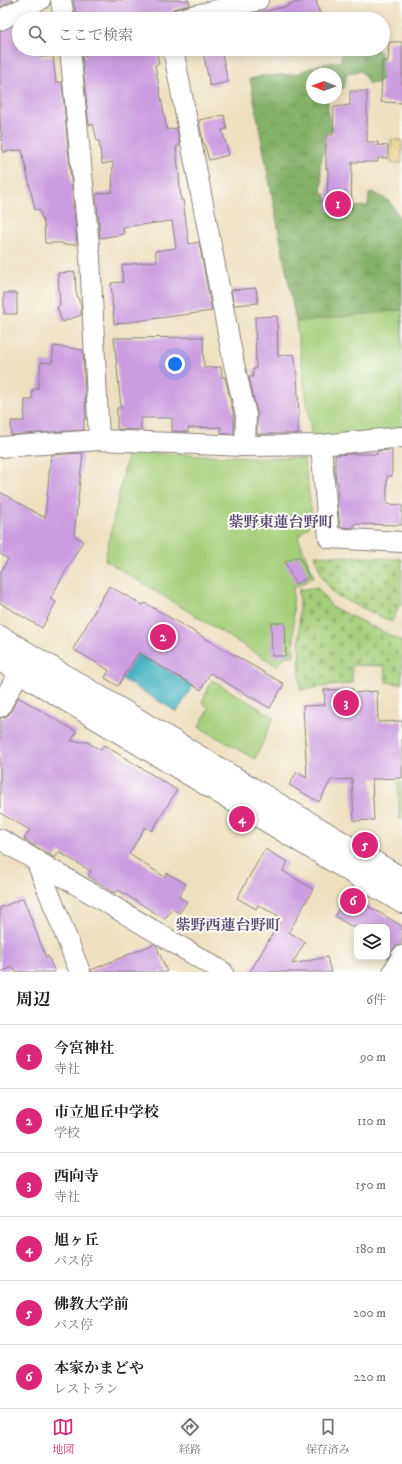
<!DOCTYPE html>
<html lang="ja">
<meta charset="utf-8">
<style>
:root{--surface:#fff;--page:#f6f6f6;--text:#202124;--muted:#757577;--line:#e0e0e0;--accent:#db2777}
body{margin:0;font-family:"IM FELL DW Pica","Noto Serif JP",serif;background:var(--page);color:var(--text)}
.controls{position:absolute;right:12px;bottom:12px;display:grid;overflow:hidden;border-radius:8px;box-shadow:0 2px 10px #0003}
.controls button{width:36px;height:36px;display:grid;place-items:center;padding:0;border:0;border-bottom:1px solid var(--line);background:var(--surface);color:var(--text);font:20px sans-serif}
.compass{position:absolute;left:306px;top:68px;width:36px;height:36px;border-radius:50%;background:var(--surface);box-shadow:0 2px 10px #0003;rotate:271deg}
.you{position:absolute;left:175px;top:364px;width:14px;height:14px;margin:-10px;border:3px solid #fff;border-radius:50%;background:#1a73e8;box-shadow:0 0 0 6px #1a73e833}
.badge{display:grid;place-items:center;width:26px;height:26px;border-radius:50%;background:var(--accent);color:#fff;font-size:13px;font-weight:700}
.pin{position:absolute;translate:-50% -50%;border:2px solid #fff;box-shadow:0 1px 4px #0006}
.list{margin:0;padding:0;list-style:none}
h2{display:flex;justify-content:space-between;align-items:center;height:52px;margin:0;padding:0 16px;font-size:17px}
h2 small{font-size:13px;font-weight:400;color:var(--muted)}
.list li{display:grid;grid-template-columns:26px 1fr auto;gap:12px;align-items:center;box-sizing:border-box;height:64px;padding:0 16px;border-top:1px solid var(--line)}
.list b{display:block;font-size:15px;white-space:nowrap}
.list p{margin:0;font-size:13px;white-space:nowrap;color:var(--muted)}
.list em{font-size:13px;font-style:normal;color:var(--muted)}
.icon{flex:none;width:22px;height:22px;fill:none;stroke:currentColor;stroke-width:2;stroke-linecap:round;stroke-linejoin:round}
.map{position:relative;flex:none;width:402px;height:972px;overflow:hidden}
.search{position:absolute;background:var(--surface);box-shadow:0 2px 10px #0003;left:12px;right:12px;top:12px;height:44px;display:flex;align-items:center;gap:10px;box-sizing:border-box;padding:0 14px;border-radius:22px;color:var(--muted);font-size:15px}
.sheet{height:436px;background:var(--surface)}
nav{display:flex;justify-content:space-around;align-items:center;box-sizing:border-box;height:56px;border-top:1px solid var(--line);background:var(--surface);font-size:11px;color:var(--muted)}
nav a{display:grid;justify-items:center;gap:2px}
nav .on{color:var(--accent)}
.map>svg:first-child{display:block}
.forest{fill:url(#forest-crowns);stroke:#536a52}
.sand{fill:url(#sand-dots);stroke:#887e6c}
.cemetery{fill:url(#cemetery-stones);stroke:#64785a}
.park{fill:#a5ce79;stroke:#64785a}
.water{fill:#47b4c3;stroke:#346b7f}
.building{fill:#cc9ce0}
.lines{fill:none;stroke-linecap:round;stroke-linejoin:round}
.minor-casing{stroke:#88817d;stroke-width:22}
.tertiary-casing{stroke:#88817d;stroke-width:24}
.minor{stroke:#fff;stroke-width:20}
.tertiary{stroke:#fff;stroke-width:22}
.labels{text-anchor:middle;stroke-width:4;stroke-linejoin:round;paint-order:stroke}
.neighbourhood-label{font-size:15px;font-weight:bold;fill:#5e4d75;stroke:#fdfcf7}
</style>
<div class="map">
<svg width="402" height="972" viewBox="0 0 402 972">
<defs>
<pattern id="forest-crowns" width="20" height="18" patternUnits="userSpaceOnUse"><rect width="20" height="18" fill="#84b169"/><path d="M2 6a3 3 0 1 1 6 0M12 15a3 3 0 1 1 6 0" fill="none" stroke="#6c9058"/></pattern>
<pattern id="sand-dots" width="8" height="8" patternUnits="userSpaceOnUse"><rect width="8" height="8" fill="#eeda9e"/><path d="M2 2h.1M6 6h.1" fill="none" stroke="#ccbb89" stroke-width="1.8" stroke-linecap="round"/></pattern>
<pattern id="cemetery-stones" width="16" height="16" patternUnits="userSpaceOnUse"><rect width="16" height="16" fill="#a5ce79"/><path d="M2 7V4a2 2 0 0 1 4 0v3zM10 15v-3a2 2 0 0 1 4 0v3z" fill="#8eb16a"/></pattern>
</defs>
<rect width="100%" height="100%" fill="#fdfcf7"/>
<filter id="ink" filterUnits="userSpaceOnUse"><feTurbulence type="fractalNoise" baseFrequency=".025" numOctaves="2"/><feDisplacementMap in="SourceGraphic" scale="8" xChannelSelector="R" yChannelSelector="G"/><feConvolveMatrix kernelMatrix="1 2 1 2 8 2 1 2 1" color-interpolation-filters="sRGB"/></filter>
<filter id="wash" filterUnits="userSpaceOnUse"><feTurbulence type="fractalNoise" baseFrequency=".012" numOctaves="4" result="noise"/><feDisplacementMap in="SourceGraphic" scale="16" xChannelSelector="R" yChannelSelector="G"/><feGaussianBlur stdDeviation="0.9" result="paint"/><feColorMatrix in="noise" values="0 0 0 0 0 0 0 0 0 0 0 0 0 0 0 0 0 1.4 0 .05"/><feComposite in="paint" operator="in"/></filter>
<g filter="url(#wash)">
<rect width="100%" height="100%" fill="#ede0bf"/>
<path class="forest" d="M342 49H377C385 60 385 65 383 78L377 83 369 84 361 71 347 73 344 88H336V74H312V98H328C328 107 327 123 334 129L325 134 326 136 323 139 325 145 320 166 322 182 321 192 325 194C326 204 331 206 340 207L344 213 351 212 353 207 368 206 369 194 372 192 377 194 389 201 402 221V350L307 340 296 322 250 79 263 76 296 74 318 65 341 61Z"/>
<path class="sand" d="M391 140H402V163H391Z"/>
<path class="cemetery" d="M315 555 402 559V606L399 605 392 622 335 595 322 577Z
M317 587 332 607 402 641V684L386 682 384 666 352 665V683L300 690 299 590Z
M398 782H402V820L399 818Z"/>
<path class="park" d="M402 310V430L312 439 296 322Z
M128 452 304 459 313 522 298 537 314 577 293 588 294 656H286L277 666 105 560Z
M212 680 274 717 255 759 199 727 209 708 202 702Z"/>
<path class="water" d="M138 653 193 685 177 712 122 679Z"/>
<g id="blocks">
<path class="building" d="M0 0H14L0 7Z
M73 0H189L190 5 173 9 170 14 161 15V12L134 19H77Z
M307 0H316L321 19H258L257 13 289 6V4Z
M19 23V49H43L40 57 53 56 56 82H62L77 244 63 245V243H45L44 224 39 209 35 210 22 150 3 152 0 122V31Z
M389 42H402V103L381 102 382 61H388Z
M84 49H126L127 53 144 49H156L159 64 155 65 167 130 177 128 180 146 176 147 179 176 181 200H183L189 244 199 242 212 311 114 324 111 283 123 282 122 265 157 261 155 251 176 248 172 221 123 227 124 234 100 238 96 194 112 192 113 162 102 164 99 141H97L93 124 89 125 82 57 86 56Z
M221 49 228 82 210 86 203 52Z
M350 91H367V142H378V145L388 146 387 158H378V162H352L351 211H327L328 169H326V135H333L334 107 350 105Z
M224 115 227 129 222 130 229 155 209 160 204 143H203L199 120Z
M75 272 76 292 81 306V315L62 322 57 307 60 306 58 273Z
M256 288 258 303 234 305 231 290Z
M4 293H17V314H4Z
M277 316 278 356 294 354 297 374 299 416H298V434H257V413L249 377H253V369H256L255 317Z
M203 337 204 368 221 367 222 377H225L234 416V434H221V427L188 428V432L172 431V418H141V430L117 429V408H121L114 338Z
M54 346 83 350 86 419H84V430L11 435V421H24L25 400H32L33 389H38L41 362 52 363Z
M392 450V476H387V504L402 505V525L354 524V528L340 527 337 500 338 482H336L335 473V455L351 454H377V451Z
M83 453 74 535 83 541 50 599 56 602 42 628 0 603V573L8 559 0 554V492L45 518 51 455Z
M299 556 309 577 295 584 285 562Z
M109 586 143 605 145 603 284 684 270 708 210 673 201 690 138 653 118 686 105 678 109 670 73 649Z
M271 623H285L286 656H272Z
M353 689V693L377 691 378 722 402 721V778L372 779 374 820 354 821 352 779 331 780 319 802 289 785 297 772 307 778 303 706 325 705 324 690Z
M18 697 77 732 71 741 87 742 101 750 104 745 177 790 152 831 145 827 129 854 165 877 167 873 186 884 179 897 187 902 179 913 172 909 165 919 118 890 115 893 88 876 91 871 59 852 55 858 24 839 30 830 0 813V718L6 717 10 713Z
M265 849 288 862 283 871 313 889 289 932 305 942 292 964 327 957 331 972H250L282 918 258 905 256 909 237 898Z
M348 894 402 926V941L400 945 396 946 392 950 387 959V927H352L335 916Z
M23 898 46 957 48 956 55 972H16L13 967 0 972V908Z
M154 944 156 945 167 972H91V970Z"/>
</g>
</g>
<g filter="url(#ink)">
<use href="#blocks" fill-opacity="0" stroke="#88817d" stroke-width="1"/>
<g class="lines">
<g class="minor-casing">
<path id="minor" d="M61 0 64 19
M180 19 258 0
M0 20 40 0
M70 49 90 257 99 440
M173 49 234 364 246 415 245 446
M321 445 329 538 402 542
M0 447 99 440 245 446 321 445 402 437
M0 707 27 658
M0 839 223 972
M36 860 80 972
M393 972 402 956"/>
</g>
<g class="tertiary-casing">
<path id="tertiary" d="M0 637 402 879
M0 660 402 902"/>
</g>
<use href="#minor" class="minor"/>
<use href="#tertiary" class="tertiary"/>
</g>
</g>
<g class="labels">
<g class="neighbourhood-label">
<text x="281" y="527">紫野東蓮台野町</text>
<text x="228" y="930">紫野西蓮台野町</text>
</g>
</g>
</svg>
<div class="controls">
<button><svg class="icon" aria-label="layers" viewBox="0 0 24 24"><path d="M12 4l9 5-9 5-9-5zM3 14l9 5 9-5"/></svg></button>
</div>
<svg class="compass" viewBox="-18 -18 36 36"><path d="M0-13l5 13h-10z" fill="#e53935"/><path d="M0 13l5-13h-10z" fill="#757577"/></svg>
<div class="you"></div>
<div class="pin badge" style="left:338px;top:204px">1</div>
<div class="pin badge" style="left:163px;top:637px">2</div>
<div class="pin badge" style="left:346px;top:703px">3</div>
<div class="pin badge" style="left:242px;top:819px">4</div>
<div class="pin badge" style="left:365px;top:845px">5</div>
<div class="pin badge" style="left:353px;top:901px">6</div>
<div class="search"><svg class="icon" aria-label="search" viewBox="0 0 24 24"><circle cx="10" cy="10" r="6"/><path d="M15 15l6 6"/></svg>ここで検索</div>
</div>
<section class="sheet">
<h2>周辺<small>6件</small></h2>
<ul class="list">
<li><span class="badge">1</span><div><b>今宮神社</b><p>寺社</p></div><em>90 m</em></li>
<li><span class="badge">2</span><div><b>市立旭丘中学校</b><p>学校</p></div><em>110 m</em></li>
<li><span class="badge">3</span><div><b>西向寺</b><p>寺社</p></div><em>150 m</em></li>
<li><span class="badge">4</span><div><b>旭ヶ丘</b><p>バス停</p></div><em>180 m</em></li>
<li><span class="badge">5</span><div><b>佛教大学前</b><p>バス停</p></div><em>200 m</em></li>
<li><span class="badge">6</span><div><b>本家かまどや</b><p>レストラン</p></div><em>220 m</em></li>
</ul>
</section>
<nav>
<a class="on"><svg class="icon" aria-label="map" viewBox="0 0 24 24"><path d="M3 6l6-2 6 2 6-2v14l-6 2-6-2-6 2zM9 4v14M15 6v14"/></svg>地図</a>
<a><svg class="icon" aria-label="directions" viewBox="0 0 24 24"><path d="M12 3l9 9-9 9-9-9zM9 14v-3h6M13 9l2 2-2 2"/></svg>経路</a>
<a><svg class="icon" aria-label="saved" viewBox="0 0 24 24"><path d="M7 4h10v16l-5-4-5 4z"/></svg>保存済み</a>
</nav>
